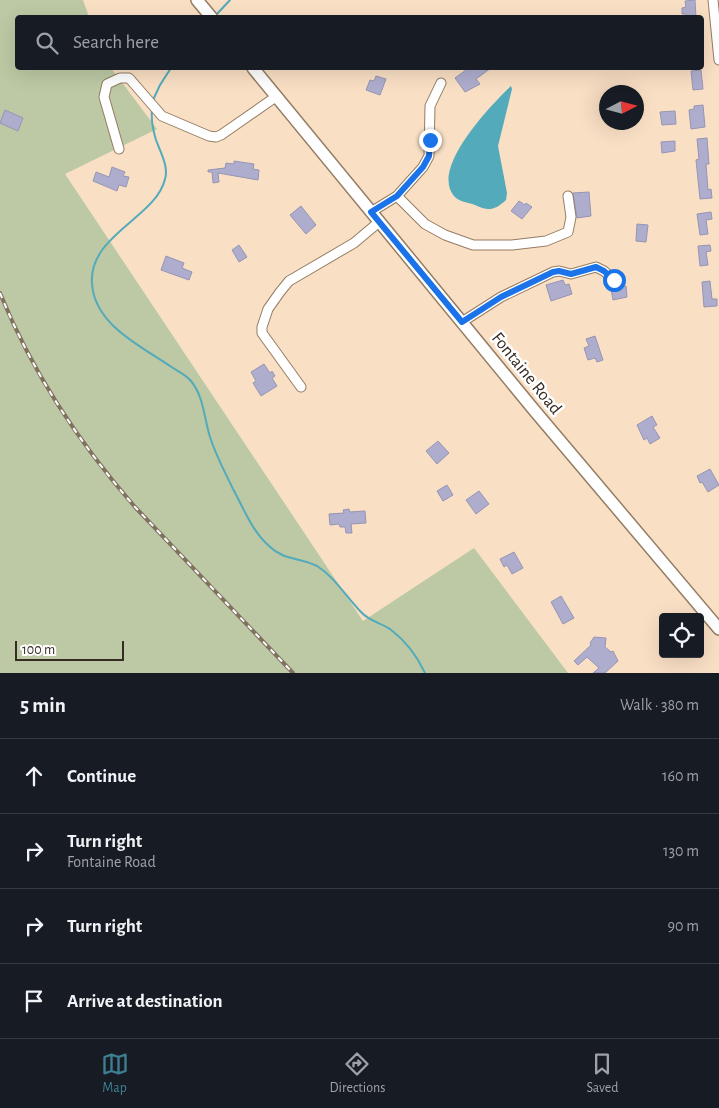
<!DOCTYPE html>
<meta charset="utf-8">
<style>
:root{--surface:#171b24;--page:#242831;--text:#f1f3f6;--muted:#9ea1a6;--line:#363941;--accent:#3e8092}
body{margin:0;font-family:"Alegreya Sans",sans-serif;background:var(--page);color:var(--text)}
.controls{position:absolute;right:15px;bottom:15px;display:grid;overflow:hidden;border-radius:5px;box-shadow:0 5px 20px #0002}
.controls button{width:45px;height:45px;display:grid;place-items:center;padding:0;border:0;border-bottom:1px solid var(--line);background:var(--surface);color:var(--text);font:25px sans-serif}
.compass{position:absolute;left:599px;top:85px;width:45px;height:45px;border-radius:50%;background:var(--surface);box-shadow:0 5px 20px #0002;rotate:84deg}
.scale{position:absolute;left:15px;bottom:12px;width:109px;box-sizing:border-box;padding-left:5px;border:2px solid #362c22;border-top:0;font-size:14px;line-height:18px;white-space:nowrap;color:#362c22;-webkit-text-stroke:4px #fff;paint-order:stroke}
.stop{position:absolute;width:15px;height:15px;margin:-11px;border:4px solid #1a73e8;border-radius:50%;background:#fff}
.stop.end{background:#1a73e8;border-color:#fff;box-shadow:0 1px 5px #0008}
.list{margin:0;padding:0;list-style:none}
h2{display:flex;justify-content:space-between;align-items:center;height:65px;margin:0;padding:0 20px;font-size:21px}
h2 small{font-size:16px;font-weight:400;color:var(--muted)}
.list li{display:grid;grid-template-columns:32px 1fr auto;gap:15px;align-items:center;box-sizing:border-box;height:75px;padding:0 20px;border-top:1px solid var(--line)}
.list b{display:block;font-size:19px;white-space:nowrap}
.list p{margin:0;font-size:16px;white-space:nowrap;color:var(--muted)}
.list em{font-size:16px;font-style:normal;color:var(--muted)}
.icon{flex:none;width:28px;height:28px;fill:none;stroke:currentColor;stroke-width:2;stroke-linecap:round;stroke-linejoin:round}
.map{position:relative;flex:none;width:719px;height:673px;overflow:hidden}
.search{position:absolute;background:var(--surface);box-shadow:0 5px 20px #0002;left:15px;right:15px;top:15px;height:55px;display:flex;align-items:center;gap:12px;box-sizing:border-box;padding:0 18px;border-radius:5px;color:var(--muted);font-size:19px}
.sheet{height:365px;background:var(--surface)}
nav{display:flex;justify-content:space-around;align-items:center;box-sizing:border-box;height:70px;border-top:1px solid var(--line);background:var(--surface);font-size:14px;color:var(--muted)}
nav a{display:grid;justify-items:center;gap:2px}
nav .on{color:var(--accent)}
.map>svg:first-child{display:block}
.green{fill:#bcc9a4}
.water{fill:#52aabb}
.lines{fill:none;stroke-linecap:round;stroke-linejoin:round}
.stream{stroke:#52aabb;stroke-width:2}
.building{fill:#aeadcd;stroke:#9695b4}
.minor-casing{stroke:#947d64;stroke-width:11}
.major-casing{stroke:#947d64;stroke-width:14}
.minor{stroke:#fff;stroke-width:9}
.major{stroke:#fff;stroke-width:11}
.rail-casing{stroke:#817160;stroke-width:4}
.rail{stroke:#fff;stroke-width:2;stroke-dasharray:5.5;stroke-linecap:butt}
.route{stroke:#1a73e8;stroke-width:6}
.labels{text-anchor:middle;stroke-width:5;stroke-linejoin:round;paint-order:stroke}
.street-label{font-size:18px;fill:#362c22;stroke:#fff}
</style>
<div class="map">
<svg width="719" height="673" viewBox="0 0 719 673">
<rect width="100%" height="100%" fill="#f9dfc4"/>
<path class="green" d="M0 0H83L89 17 18 18V68H111L157 129 65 174 363 621 474 548 568 673H0Z"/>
<path class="water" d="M511 86 512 89 498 146 507 193 506 200C494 211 488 211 475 205 468 202 459 202 454 196 430 168 492 104 511 86Z"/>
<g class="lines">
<path class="stream" d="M216 15 230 0
M153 100 160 85 171 68
M152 110C151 119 153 130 156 140 160 151 169 167 165 179 156 218 88 235 92 284 95 326 143 347 173 368 179 372 186 375 191 381 204 397 204 418 210 437 216 456 225 472 233 489 244 509 252 531 269 546 284 561 300 557 317 566 335 577 346 597 361 612 369 621 381 623 390 629 406 641 417 656 425 673"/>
</g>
<path class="building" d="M695 0 696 18H687L686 14H682V8L686 7 685 1Z
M464 68H491L476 79 480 84 465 92 455 78 466 70Z
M701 70 703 89 693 90 691 71Z
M376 76 386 79 380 95 366 90 370 80 374 81Z
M703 105 705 127 691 129 689 110 694 109V106Z
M5 110 23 118 18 131 0 123Z
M675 111 676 124 662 125 660 112Z
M707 138 709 164H706L708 190 711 189 712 198 700 199 696 160 699 159 697 139Z
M675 141V151L662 153 661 142Z
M234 161 254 164 253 169 259 170 258 180 218 173 219 182 213 183 212 172H208V170L225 168 226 163 234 164Z
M112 167 125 172 123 176 129 177 126 187 119 185 117 191 93 181 96 172 109 177Z
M589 192 591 216 577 218 573 193Z
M519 201 525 205 526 203 532 207 522 219 511 211Z
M301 206 316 225 306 234 290 215Z
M711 212 712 219 706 220 708 234 700 235 697 214Z
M637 224 648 225 646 242 636 241Z
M239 245 247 257 239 262 232 250Z
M710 245 711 251 706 252 708 265 700 266 698 246Z
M166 256 184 263 182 268 192 272 189 280 161 270Z
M563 280 565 285 569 284 572 294 551 301 546 285Z
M710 281 712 299H717V306L704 307 702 282Z
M626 286 627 297 613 300 611 289Z
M595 336 603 360 597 362 595 358 588 360 584 348 589 346 586 339Z
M264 364 270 373 272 371 275 376 272 378 277 386 261 396 253 383 256 381 251 372Z
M652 416 657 425 653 427 660 438 650 444 647 438 644 440 637 425Z
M438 441 449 453 437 464 426 451Z
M710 469 719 485 708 492 702 482 700 483 697 476Z
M447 485 453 495 443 501 437 491Z
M479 491 489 504 476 514 466 500Z
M349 509 350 512 365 511 366 523 351 524 352 533H346L345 527H340L339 524 330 525 329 514 344 513 343 510Z
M514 552 523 568 512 574 507 565 504 567 500 559Z
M561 596 574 618 563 624 551 602Z
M594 637 606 638 605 647 611 652 613 651 618 661 605 673H593L599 668 587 657 578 665 574 661 591 645 590 643Z"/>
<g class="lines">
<g class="minor-casing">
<path id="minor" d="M713 0 719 60
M119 149 104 97 107 84 120 78H129L162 116 209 136 216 137 221 135 277 96
M397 196 423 167 429 156 430 106 441 83
M371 212 397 196 425 224 445 235 473 245H512L546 241 568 232 571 217 568 196
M462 322 501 297 553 272 559 271 571 274 596 267 604 271 614 280
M301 387 262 333V327L268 309 280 292 289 281 354 243 379 222"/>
</g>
<g class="major-casing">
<path id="major" d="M197 0 212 18
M253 68 534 410 719 629"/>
</g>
<use href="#minor" class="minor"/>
<use href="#major" class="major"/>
<g class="rail-casing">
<path id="rail" d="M0 293C32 372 79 443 135 507L293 673"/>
</g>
<use href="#rail" class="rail"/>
</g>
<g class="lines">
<path class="route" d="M430 140 429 156 423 167 397 196 371 212 462 322 501 297 553 272 559 271 571 274 596 267 604 271 614 280"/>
</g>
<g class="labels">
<g class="street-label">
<text transform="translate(527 373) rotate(51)" y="6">Fontaine Road</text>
</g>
</g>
</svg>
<div class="controls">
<button><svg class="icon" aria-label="locate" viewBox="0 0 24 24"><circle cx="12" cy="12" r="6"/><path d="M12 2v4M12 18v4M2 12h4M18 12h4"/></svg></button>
</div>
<svg class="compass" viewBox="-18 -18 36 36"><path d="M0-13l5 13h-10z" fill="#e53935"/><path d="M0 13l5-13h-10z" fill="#9ea1a6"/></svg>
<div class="scale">100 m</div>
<div class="stop" style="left:614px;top:280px"></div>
<div class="stop end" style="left:430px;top:140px"></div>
<div class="search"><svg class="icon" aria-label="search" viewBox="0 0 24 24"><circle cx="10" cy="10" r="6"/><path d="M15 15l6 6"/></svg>Search here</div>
</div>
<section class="sheet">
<h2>5 min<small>Walk · 380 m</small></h2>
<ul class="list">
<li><svg class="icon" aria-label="ahead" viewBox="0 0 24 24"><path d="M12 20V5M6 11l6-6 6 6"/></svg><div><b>Continue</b></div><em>160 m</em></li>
<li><svg class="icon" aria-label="right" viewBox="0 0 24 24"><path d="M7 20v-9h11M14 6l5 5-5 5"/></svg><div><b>Turn right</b><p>Fontaine Road</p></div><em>130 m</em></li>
<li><svg class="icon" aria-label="right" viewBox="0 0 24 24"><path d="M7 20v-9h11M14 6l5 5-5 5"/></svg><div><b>Turn right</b></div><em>90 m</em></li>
<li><svg class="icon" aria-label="arrive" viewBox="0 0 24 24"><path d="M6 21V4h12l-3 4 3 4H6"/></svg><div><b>Arrive at destination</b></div></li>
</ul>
</section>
<nav>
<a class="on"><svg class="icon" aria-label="map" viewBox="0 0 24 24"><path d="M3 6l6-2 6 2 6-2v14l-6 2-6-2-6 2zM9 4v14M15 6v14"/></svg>Map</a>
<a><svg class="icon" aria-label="directions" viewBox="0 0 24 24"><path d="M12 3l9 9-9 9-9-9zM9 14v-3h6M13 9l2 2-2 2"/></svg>Directions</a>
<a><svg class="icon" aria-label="saved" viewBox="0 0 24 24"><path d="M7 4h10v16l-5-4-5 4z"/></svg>Saved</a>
</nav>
